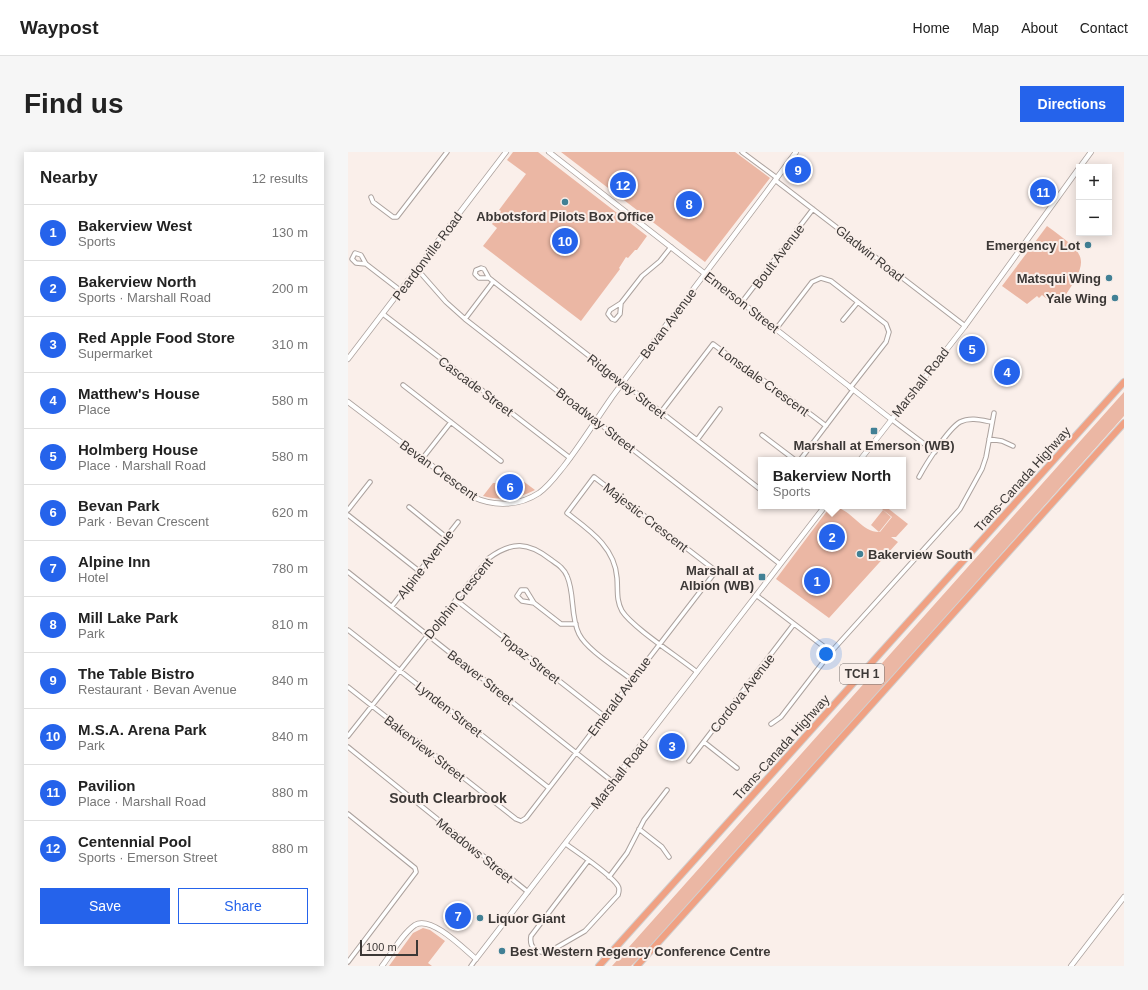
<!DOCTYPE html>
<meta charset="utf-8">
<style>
:root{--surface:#fff;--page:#f6f6f6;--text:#222;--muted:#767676;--line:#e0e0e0;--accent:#2563eb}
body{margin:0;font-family:Arial,sans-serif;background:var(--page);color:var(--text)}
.controls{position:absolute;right:12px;top:12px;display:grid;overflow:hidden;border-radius:0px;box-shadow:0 2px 10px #0003}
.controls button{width:36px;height:36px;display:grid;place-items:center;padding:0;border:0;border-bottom:1px solid var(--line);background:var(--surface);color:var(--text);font:20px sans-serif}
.scale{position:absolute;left:12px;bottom:10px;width:58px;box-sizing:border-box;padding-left:4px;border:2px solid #3c3836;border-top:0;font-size:11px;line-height:14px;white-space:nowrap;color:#3c3836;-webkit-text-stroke:3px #faefea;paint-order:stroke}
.you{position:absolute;left:478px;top:502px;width:14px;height:14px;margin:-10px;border:3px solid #fff;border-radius:50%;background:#1a73e8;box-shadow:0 0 0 6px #1a73e833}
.badge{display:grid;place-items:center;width:26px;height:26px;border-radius:50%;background:var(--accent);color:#fff;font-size:13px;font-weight:700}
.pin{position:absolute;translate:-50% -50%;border:2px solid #fff;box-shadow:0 1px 4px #0006}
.popup{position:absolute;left:410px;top:305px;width:148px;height:52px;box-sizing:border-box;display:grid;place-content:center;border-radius:0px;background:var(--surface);filter:drop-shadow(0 1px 3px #0005);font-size:13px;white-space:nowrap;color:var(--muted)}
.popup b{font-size:15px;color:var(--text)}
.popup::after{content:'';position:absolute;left:50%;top:100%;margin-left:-8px;border:8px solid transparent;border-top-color:var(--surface)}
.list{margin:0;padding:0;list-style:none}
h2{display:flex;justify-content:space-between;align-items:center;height:52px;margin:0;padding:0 16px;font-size:17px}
h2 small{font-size:13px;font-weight:400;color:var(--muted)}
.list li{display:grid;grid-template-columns:26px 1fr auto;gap:12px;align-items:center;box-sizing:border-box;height:56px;padding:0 16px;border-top:1px solid var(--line)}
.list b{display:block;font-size:15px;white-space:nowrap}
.list p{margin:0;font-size:13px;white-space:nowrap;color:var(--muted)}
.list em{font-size:13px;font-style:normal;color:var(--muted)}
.actions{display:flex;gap:8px;padding:12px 16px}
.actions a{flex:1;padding:9px 0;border:1px solid var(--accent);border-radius:0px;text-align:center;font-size:14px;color:var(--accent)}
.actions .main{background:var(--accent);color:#fff}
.map{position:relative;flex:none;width:776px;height:814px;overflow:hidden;border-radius:0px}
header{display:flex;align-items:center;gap:24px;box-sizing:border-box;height:56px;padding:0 20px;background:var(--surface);border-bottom:1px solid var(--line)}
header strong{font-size:19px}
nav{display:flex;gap:22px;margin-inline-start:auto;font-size:14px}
.intro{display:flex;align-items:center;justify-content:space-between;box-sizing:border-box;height:96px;padding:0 24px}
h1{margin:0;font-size:28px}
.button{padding:10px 18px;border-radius:0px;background:var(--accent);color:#fff;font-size:14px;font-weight:700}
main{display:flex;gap:24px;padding:0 24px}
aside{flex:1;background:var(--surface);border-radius:0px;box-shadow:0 2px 10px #0003}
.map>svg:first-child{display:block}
.green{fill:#ebb7a4}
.water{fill:#ce9984}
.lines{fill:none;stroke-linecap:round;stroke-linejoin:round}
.street-casing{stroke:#aca29e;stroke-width:5.5}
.secondary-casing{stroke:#aca29e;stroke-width:6}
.highway-casing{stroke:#d0cfcf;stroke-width:8}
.street{stroke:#fff;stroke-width:3.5}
.secondary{stroke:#fff;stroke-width:4.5}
.highway{stroke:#f0a183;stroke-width:6}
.poi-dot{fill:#418095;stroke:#faefea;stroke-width:1.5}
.labels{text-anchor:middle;stroke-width:4;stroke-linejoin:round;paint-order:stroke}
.shield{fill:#faefea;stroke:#756f6c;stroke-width:1}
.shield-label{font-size:12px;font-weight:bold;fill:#3c3836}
.poi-label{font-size:13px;font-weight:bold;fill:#3c3836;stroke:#faefea;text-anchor:end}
.street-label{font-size:13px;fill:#3c3836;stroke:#faefea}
.neighbourhood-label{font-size:14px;font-weight:bold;fill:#3c3836;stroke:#faefea}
</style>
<header>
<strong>Waypost</strong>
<nav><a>Home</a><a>Map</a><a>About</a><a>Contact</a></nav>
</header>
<div class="intro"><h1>Find us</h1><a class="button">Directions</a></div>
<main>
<aside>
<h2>Nearby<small>12 results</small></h2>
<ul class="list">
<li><span class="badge">1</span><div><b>Bakerview West</b><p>Sports</p></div><em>130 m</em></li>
<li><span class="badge">2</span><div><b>Bakerview North</b><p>Sports · Marshall Road</p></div><em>200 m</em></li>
<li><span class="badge">3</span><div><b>Red Apple Food Store</b><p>Supermarket</p></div><em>310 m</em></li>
<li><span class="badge">4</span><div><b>Matthew's House</b><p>Place</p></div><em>580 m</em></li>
<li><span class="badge">5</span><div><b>Holmberg House</b><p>Place · Marshall Road</p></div><em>580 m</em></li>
<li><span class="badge">6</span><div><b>Bevan Park</b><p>Park · Bevan Crescent</p></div><em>620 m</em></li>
<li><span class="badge">7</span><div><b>Alpine Inn</b><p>Hotel</p></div><em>780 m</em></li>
<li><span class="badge">8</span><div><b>Mill Lake Park</b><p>Park</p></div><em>810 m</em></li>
<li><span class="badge">9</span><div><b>The Table Bistro</b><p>Restaurant · Bevan Avenue</p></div><em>840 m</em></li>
<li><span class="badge">10</span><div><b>M.S.A. Arena Park</b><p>Park</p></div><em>840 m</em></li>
<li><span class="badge">11</span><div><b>Pavilion</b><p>Place · Marshall Road</p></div><em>880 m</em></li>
<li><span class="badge">12</span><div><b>Centennial Pool</b><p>Sports · Emerson Street</p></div><em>880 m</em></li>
</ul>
<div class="actions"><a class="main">Save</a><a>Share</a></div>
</aside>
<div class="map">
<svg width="776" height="814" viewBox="0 0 776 814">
<rect width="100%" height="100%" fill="#faefea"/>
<path class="green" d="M165 0H190L299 84 289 98H287L280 106 278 105 271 116 272 117 233 169 135 94 149 76 144 72 153 59 151 58 178 22 159 8Z
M213 0H387L422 26 357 110Z
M699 74C740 104 743 106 713 150L703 142 699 147 694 143 691 146 689 144 679 152 654 134Z
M776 240V264L311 787 283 814H264Z
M171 326 187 338C169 347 154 349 135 344L145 331H160Z
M537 354 560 372 548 385H543L550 390 481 466 428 427 482 355C502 353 512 381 532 380L544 365 534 357Z
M535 358 543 365 531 380 523 373Z
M75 776 82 778 97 789 80 811 84 814H41L65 781Z"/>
<path class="water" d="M275 26 287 35 279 44 267 35Z"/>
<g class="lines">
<g class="street-casing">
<path id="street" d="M394 0 429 26
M427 28 617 174
M23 45 25 50 45 65H49L99 0
M18 112 8 111 4 107 7 101 13 103 18 112 53 139
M69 117 98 150 117 167 432 412
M141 126H131L127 122 128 118 133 116 136 117 141 126 413 338
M394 150 465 57
M273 151 272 162 267 168 264 167 260 162 262 158 273 151 294 124 312 109 323 95
M35 162 222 306
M117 167 145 130
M495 168 510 150
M428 177 464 130 473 126 483 129 538 172 541 180 538 190 502 236
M55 233 153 309
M313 260 365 192C402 220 441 245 478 274
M543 267 587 300
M414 283 447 308
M641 287 654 289 665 294
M349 288 372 257
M74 307 103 270
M452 308 505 238
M571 325C578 312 600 277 612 270 622 265 633 268 643 270
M61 355 98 385
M0 358 22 330
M0 363 71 419
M0 420 265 630
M408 443 483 500
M108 448 256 564
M186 451 174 449 169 444 173 438H178L186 451 213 472H228
M44 454 110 370
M0 478 201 636
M0 535 168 667 173 669 178 666 368 419 246 325 219 361C241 378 267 395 269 426 270 438 268 448 274 459 285 476 332 506 349 520
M423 572 433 565 483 500 612 357 634 317 638 305 646 261
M0 584 141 406C164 389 180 390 202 407 209 412 216 416 219 424 227 442 222 464 231 482 239 498 269 516 284 528
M356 590 389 616
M0 595 180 740
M341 609 446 472
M0 662 67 716 68 720 0 810
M291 677 314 695 321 705
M218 692C230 701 263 722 270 734 272 737 271 739 270 743L237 779 199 801C187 800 181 795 183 784L240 709
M261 725 279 701 296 668 319 638
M123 814 128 807"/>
</g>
<g class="secondary-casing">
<path id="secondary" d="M201 0 543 267
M732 15 743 0
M0 207 158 0
M0 250 125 345C147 355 171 354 191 341 201 334 208 324 216 314 233 292 248 268 264 245 325 163 388 82 448 0
M512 308 617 174 731 16
M34 814C44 801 54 782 67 773 83 763 116 797 128 807L477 354
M723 814 776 745"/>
</g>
<g class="highway-casing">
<path id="highway" d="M251 814 776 230
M289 814 776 271"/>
</g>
<use href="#street" class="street"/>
<use href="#secondary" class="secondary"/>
<use href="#highway" class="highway"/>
</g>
<g class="poi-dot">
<circle cx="217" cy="50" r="4"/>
<circle cx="740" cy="93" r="4"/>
<circle cx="761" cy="126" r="4"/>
<circle cx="767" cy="146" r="4"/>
<rect x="522" y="275" width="8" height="8" rx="2"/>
<circle cx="512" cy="402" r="4"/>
<rect x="410" y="421" width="8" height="8" rx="2"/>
<circle cx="132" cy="766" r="4"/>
<circle cx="154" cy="799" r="4"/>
</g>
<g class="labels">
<rect class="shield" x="492" y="512" width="44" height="20" rx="3"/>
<g class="shield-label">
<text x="514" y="526">TCH 1</text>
</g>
<g class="poi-label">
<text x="217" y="69" text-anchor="middle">Abbotsford Pilots Box Office</text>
<text x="732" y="98">Emergency Lot</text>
<text x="753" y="131">Matsqui Wing</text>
<text x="759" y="151">Yale Wing</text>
<text x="526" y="298" text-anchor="middle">Marshall at Emerson (WB)</text>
<text x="520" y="407" text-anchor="start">Bakerview South</text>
<text x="406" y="423">Marshall at<tspan x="406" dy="15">Albion (WB)</tspan></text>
<text x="140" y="771" text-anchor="start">Liquor Giant</text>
<text x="162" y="804" text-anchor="start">Best Western Regency Conference Centre</text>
</g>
<g class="street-label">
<text transform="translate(522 101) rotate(38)" y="5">Gladwin Road</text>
<text transform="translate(79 104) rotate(-53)" y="5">Peardonville Road</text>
<text transform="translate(430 104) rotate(-53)" y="5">Boult Avenue</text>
<text transform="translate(394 150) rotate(38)" y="5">Emerson Street</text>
<text transform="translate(320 171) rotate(-53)" y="5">Bevan Avenue</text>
<text transform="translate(416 229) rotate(36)" y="5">Lonsdale Crescent</text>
<text transform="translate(572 230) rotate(-52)" y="5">Marshall Road</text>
<text transform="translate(128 234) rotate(37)" y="5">Cascade Street</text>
<text transform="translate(279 234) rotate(38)" y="5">Ridgeway Street</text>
<text transform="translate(248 268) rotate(38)" y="5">Broadway Street</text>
<text transform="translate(91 318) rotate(36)" y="5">Bevan Crescent</text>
<text transform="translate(674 327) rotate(-48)" y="5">Trans-Canada Highway</text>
<text transform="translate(298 365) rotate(38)" y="5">Majestic Crescent</text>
<text transform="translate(77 412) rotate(-52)" y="5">Alpine Avenue</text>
<text transform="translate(110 446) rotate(-51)" y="5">Dolphin Crescent</text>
<text transform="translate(182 506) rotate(38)" y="5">Topaz Street</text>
<text transform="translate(133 525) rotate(38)" y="5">Beaver Street</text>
<text transform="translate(394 541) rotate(-52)" y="5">Cordova Avenue</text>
<text transform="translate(271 544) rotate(-53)" y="5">Emerald Avenue</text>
<text transform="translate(101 557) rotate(38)" y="5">Lynden Street</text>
<text transform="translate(433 595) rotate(-48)" y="5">Trans-Canada Highway</text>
<text transform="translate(77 596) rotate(38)" y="5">Bakerview Street</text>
<text transform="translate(271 622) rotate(-52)" y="5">Marshall Road</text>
<text transform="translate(127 698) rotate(39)" y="5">Meadows Street</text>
</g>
<g class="neighbourhood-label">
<text x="100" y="651">South Clearbrook</text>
</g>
</g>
</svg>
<div class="controls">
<button>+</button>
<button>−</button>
</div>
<div class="scale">100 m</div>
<div class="you"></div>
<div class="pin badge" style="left:469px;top:429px">1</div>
<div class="pin badge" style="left:484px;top:385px">2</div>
<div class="popup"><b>Bakerview North</b>Sports</div>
<div class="pin badge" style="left:324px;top:594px">3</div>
<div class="pin badge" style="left:659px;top:220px">4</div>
<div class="pin badge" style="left:624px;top:197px">5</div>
<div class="pin badge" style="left:162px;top:335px">6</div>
<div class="pin badge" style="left:110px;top:764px">7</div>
<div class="pin badge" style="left:341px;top:52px">8</div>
<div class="pin badge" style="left:450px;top:18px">9</div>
<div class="pin badge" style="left:217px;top:89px">10</div>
<div class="pin badge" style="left:695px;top:40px">11</div>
<div class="pin badge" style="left:275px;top:33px">12</div>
</div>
</main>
